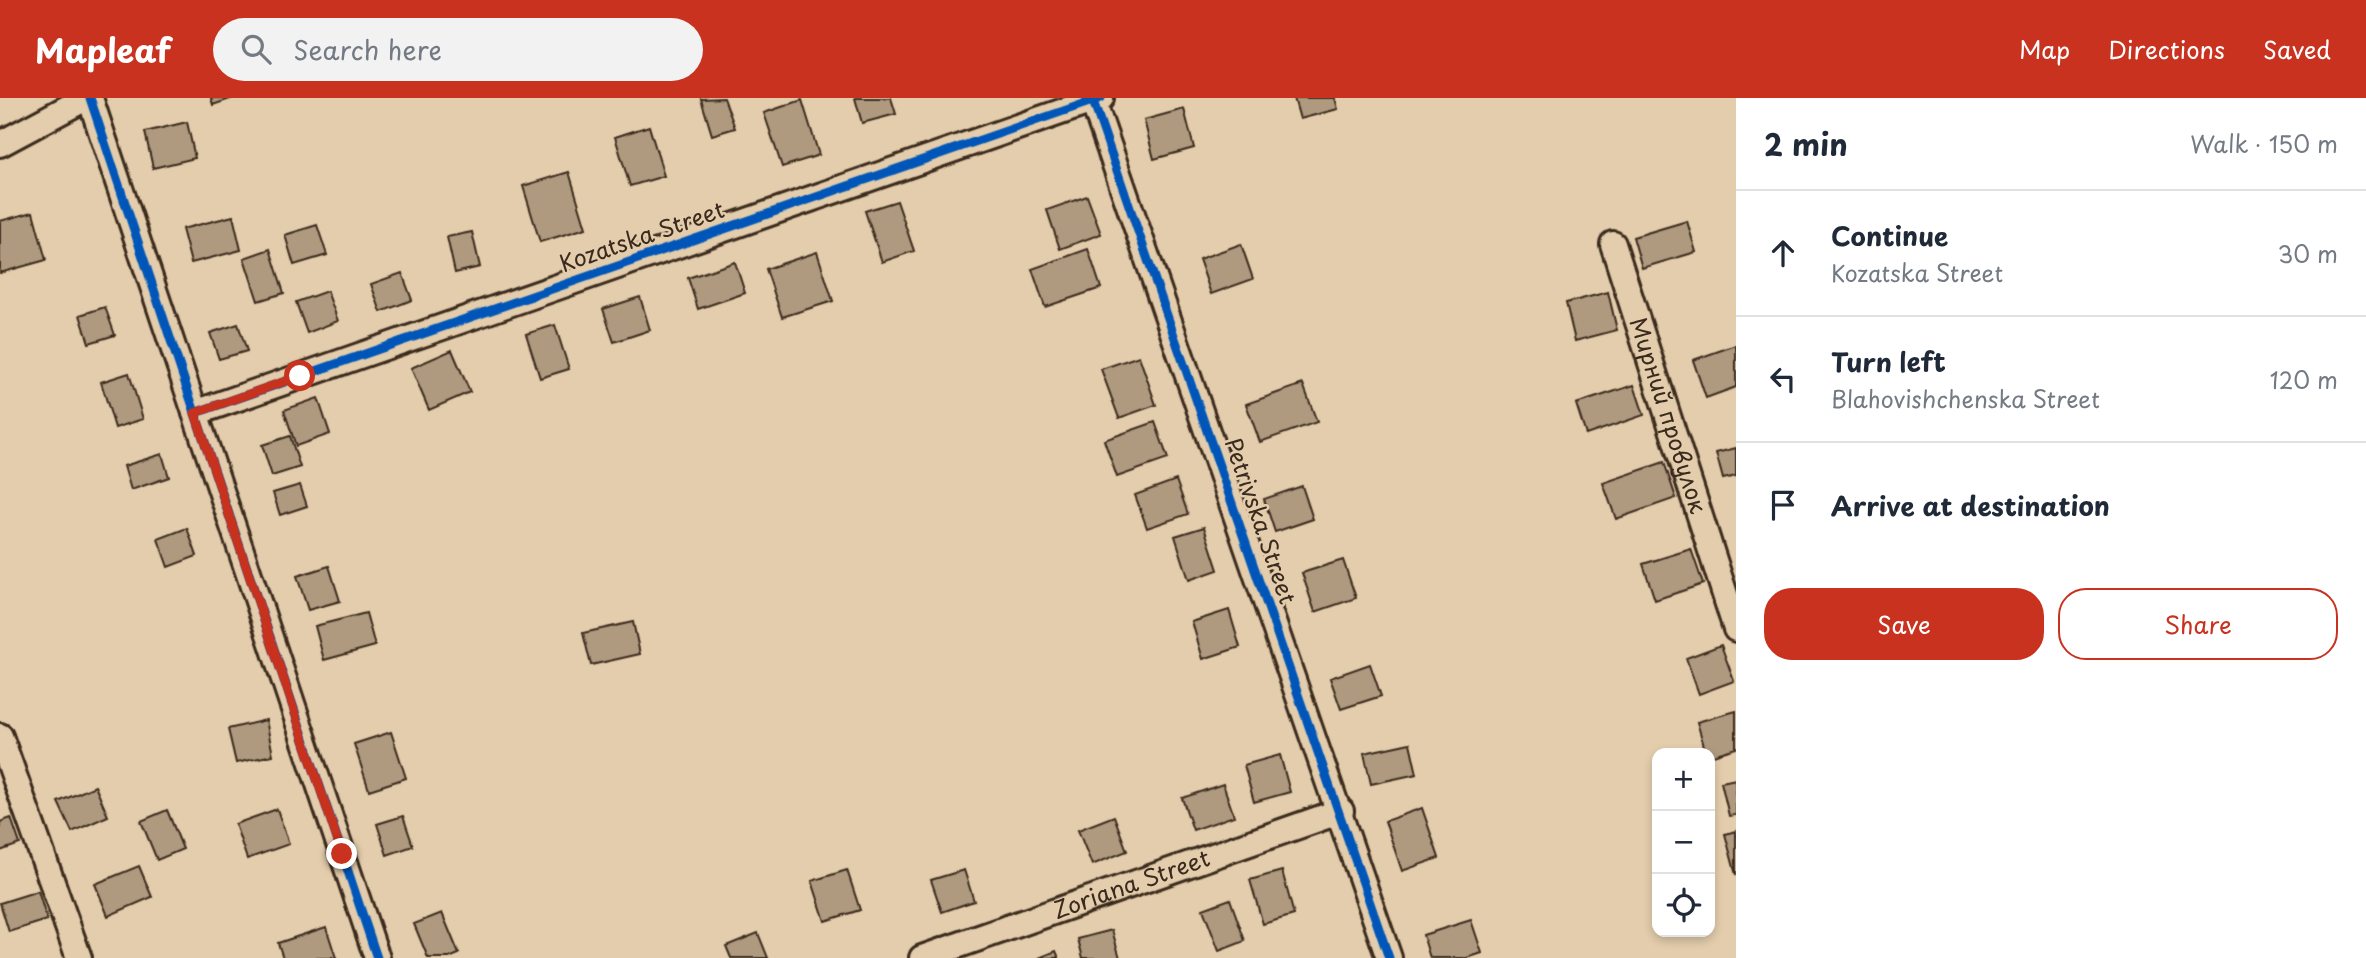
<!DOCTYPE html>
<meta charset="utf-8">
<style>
:root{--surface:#fff;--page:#f2f2f3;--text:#1f2937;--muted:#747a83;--line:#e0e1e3;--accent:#c8321e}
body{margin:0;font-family:"Playpen Sans",sans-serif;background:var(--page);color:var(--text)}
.controls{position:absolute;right:21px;bottom:21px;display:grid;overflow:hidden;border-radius:14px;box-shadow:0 4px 10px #0003}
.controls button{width:63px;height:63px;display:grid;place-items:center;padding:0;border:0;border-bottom:2px solid var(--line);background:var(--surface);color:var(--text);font:35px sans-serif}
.stop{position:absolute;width:21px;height:21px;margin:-16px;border:5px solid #c8321e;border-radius:50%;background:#fff}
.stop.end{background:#c8321e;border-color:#fff;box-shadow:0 2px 7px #0008}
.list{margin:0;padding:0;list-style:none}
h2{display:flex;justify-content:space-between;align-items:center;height:91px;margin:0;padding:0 28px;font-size:30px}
h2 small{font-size:23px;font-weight:400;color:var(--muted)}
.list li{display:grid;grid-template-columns:46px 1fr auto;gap:21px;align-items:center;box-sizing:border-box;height:126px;padding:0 28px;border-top:2px solid var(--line)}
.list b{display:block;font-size:26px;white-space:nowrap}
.list p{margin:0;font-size:23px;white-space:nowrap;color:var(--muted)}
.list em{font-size:23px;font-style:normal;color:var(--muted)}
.actions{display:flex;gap:14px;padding:21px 28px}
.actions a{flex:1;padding:16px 0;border:2px solid var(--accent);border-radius:28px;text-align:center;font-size:24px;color:var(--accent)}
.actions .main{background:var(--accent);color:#fff}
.icon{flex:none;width:38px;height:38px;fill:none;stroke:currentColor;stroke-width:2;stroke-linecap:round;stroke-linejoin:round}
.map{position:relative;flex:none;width:1736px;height:860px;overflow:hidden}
header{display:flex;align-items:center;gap:42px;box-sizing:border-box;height:98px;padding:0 35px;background:var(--accent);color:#fff}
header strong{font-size:33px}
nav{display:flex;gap:38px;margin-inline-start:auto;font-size:24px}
.search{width:490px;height:63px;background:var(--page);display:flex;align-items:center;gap:18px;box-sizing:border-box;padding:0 24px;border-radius:38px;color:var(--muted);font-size:26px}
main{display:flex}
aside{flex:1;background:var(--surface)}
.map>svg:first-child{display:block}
.building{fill:#af9a80;stroke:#3b2a1e;stroke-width:2}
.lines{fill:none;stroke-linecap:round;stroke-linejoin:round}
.minor-casing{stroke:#3b2a1e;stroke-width:30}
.minor{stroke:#e3cdac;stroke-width:24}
.cycleway-casing{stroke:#e3cdac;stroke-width:13}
.cycleway{stroke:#0057b8;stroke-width:9}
.route{stroke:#c8321e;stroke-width:9}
.labels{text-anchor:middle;stroke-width:5;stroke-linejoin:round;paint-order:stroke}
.street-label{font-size:23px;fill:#3b2a1e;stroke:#e3cdac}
</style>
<header>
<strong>Mapleaf</strong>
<div class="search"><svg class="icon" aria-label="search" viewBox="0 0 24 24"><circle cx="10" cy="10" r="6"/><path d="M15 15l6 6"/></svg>Search here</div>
<nav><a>Map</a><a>Directions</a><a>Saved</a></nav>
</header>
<main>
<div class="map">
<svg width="1736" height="860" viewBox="0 0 1736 860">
<rect width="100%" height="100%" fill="#e3cdac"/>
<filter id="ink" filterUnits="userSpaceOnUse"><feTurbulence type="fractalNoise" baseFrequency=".0143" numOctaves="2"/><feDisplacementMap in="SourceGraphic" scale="14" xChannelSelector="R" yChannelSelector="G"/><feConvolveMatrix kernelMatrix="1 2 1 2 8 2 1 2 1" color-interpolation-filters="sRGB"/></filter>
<g filter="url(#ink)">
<path class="building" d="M211 0H233L213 7Z
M724 0 735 30 712 37 701 1Z
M855 0H891L896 16 862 25Z
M1294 0H1335L1338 11 1300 21Z
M802 2 819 57 782 69 764 15Z
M1184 11 1194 50 1154 61 1144 22Z
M187 24 195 60 153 70 145 34Z
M649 28 664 78 630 88 615 39Z
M569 74 586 130 540 144 523 88Z
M1087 98 1101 136 1060 151 1047 112Z
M897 103 914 153 882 164 865 113Z
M33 114 46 162 0 175V123Z
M233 118 241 152 191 165 182 131Z
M1687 123 1696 154 1642 170 1633 139Z
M317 127 327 157 294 167 285 137Z
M472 134 480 169 455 175 447 139Z
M1241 146 1253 181 1211 196 1199 161Z
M270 151 284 195 258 203 244 160Z
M1088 151 1101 190 1045 209 1032 171Z
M817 154 833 203 782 219 766 171Z
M735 164 745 195 698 211 688 180Z
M402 175 412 202 381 214 371 186Z
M327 193 338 223 307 235 296 204Z
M1608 194 1617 232 1575 243 1566 205Z
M640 199 650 232 614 244 603 211Z
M105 209 115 237 89 245 80 217Z
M238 226 247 253 219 261 210 235Z
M555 227 569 271 540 280 526 236Z
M1736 247V289L1706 300 1693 262Z
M452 252 470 294 429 312 411 270Z
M1139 258 1156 307 1119 320 1101 271Z
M129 275 143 321 115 330 101 284Z
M1303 286 1317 324 1260 344 1246 306Z
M1634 287 1644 317 1586 337 1576 306Z
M318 300 330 336 296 348 284 312Z
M1155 324 1168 361 1117 379 1104 342Z
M290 338 300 369 272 378 262 347Z
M1736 350V378L1723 381 1716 355Z
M162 356 169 379 131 392 124 368Z
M1664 364 1676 400 1616 421 1603 385Z
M1176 382 1188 416 1147 430 1135 397Z
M300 387 307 408 280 417 273 395Z
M1302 388 1313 421 1275 434 1264 401Z
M1204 429 1218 472 1189 482 1175 438Z
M187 430 197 458 168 469 158 441Z
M1691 451 1703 486 1655 502 1643 466Z
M1343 462 1356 500 1315 514 1302 475Z
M329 468 340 503 308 512 297 478Z
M1229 512 1240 549 1203 561 1192 524Z
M366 515 375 548 324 562 315 528Z
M633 524 640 556 591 567 583 535Z
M1721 547 1734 583 1699 596 1686 560Z
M1370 566 1381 598 1341 611 1330 580Z
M1736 613V650L1710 658 1706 655 1697 624Z
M266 622 273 657 236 665 228 631Z
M391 634 406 680 369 692 354 646Z
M1410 645 1417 676 1371 686 1364 655Z
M1280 657 1290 694 1254 704 1244 667Z
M1736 681V717L1729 718 1721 684Z
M1223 686 1234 718 1193 732 1182 700Z
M95 688 108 718 72 734 58 704Z
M1422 710 1439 760 1402 773 1385 723Z
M277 711 289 746 247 761 235 726Z
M167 712 183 751 157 762 141 723Z
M403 718 413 748 387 757 377 726Z
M1114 718 1127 753 1092 767 1078 732Z
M11 720 20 746 0 753V724Z
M1736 733V777L1725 736Z
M139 768 152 799 108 818 95 786Z
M847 772 860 812 825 823 812 783Z
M964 772 974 803 942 814 931 782Z
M1282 773 1294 817 1263 826 1250 782Z
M38 793 47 822 9 834 0 805Z
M1230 801 1245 843 1219 853 1203 811Z
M442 815 459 856 449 860H428L414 826Z
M1471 822 1482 855 1467 860H1430L1423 837Z
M326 829 336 860H283L278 845Z
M1112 832 1120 860H1083L1078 841Z
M758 835 768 860H731L726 848Z
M1056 853 1059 860H1039Z"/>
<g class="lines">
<g class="minor-casing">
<g id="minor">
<path d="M90 0 377 860"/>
<path d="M1092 0 1389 860"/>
<path d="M0 46 86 0"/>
<path id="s1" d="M1613 146 1736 531"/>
<path d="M195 315 1101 0"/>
<path d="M0 638 79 860"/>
<path id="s2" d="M922 860 1341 713"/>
</g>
</g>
<use href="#minor" class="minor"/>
<g class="cycleway-casing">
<path id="cycleway" d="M90 0 377 860
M1092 0 1389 860
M195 315 1101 0"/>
</g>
<use href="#cycleway" class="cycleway"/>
</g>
</g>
<g class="lines" filter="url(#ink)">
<path class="route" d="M300 278 195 315 342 756"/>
</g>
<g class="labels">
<g class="street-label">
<text transform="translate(642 139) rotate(-19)" y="8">Kozatska Street</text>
<text dy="8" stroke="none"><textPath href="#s1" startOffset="180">Мирний провулок</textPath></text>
<text transform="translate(1260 423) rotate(71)" y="8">Petrivska Street</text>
<text dy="8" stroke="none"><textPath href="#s2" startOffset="222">Zoriana Street</textPath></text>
</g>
</g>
</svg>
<div class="controls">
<button>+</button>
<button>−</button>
<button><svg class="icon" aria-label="locate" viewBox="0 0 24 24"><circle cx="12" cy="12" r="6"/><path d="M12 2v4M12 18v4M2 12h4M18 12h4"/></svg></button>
</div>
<div class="stop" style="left:300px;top:278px"></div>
<div class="stop end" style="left:342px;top:756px"></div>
</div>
<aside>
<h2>2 min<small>Walk · 150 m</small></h2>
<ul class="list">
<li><svg class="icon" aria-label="ahead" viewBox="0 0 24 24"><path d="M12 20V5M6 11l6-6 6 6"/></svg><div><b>Continue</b><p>Kozatska Street</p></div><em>30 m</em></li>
<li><svg class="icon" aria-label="left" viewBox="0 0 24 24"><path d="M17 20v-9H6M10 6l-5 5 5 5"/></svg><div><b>Turn left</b><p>Blahovishchenska Street</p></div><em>120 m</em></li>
<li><svg class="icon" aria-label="arrive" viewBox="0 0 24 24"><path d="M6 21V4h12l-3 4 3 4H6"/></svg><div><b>Arrive at destination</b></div></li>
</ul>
<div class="actions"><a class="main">Save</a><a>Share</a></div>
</aside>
</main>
